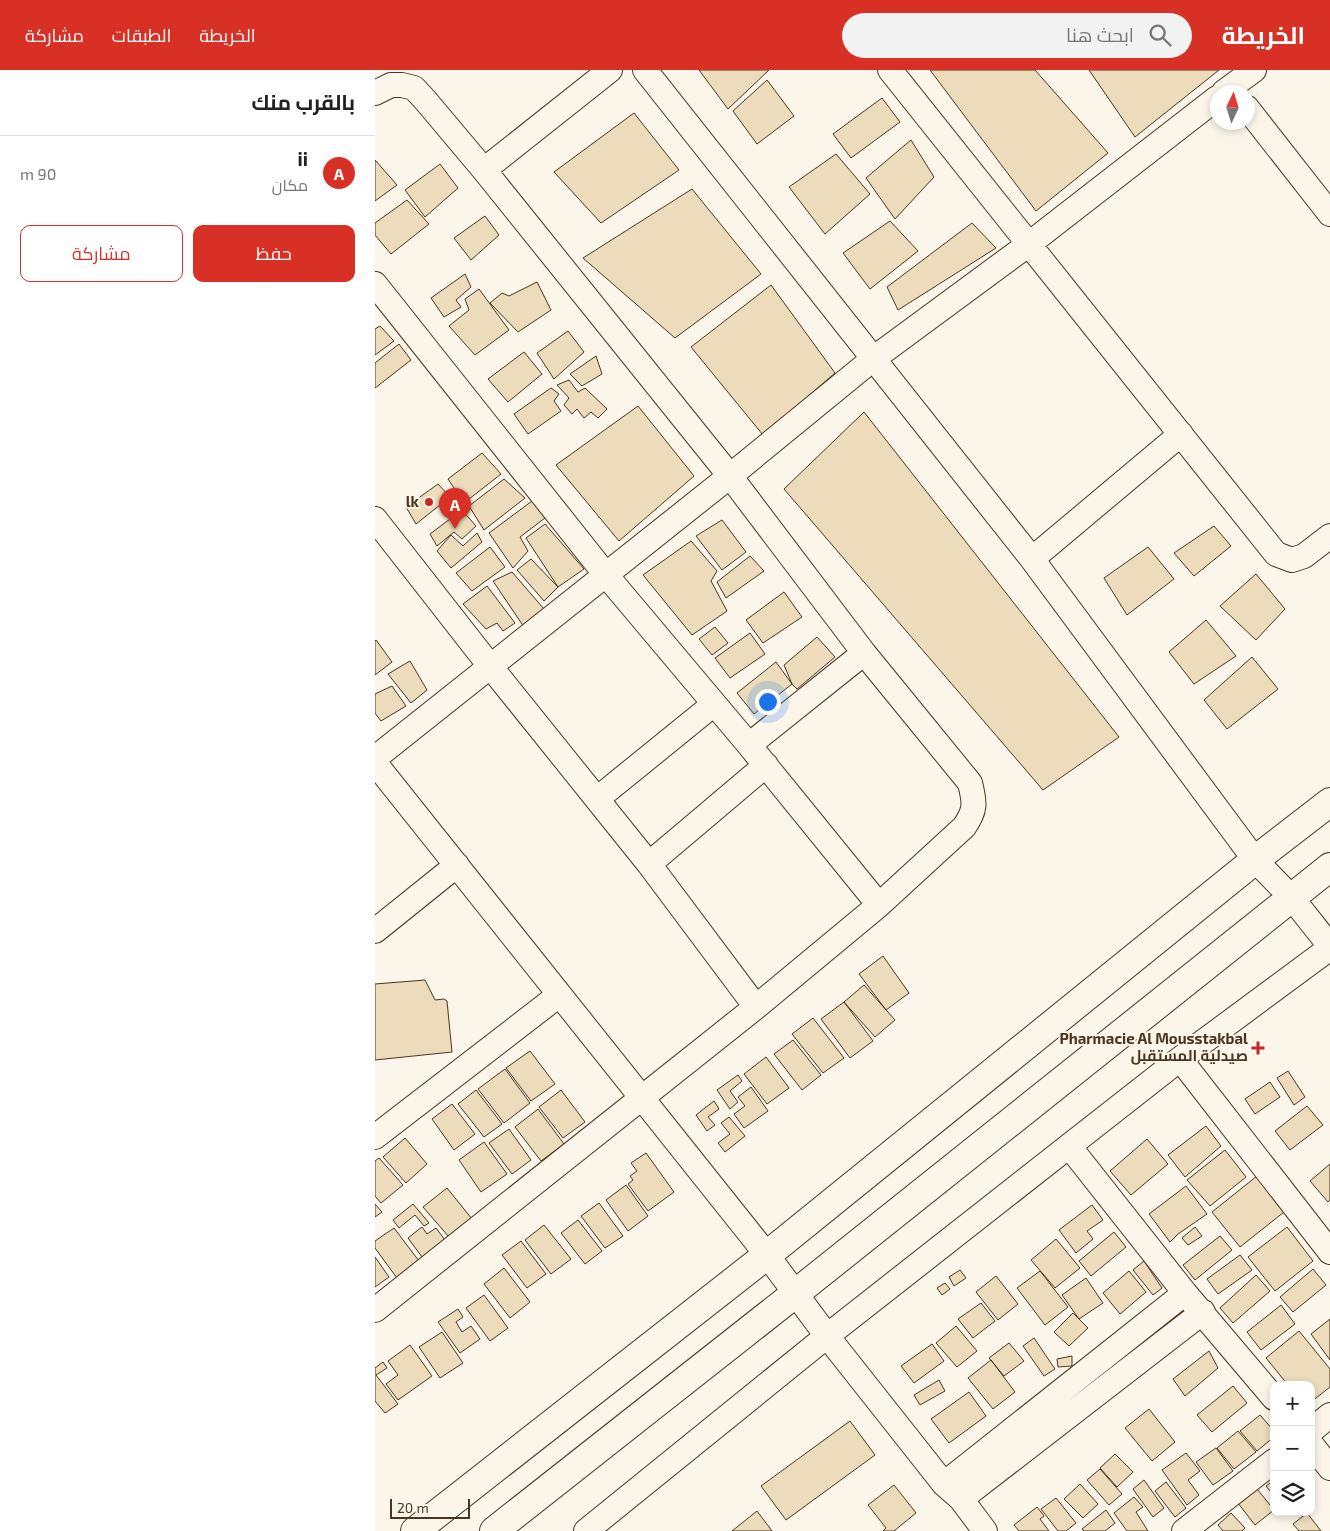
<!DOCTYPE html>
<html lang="ar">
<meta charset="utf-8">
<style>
:root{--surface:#fff;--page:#f2f2f2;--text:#222;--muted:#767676;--line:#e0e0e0;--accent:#d93025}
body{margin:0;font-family:"Exo 2",Cairo,sans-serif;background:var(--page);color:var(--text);direction:rtl}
.controls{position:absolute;right:15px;bottom:15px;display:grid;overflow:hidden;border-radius:10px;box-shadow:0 2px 8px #0003}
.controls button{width:45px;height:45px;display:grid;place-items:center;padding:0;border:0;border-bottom:1px solid var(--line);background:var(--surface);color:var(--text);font:25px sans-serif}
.compass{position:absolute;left:835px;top:15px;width:45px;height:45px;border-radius:50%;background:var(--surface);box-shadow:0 2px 8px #0003;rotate:4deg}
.scale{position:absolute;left:15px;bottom:12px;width:80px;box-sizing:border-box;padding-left:5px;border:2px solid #4a3520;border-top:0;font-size:14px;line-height:18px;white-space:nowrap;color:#4a3520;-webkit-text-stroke:4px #fbf6e9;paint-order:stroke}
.you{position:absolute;left:392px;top:631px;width:18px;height:18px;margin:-12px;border:4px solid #fff;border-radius:50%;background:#1a73e8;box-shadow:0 0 0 8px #1a73e833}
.badge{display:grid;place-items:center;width:32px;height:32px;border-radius:50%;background:var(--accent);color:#fff;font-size:16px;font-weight:700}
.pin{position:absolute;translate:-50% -41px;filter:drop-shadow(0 1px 2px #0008)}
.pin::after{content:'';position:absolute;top:26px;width:18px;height:15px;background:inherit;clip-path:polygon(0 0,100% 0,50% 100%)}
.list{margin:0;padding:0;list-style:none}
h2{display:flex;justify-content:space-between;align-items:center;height:65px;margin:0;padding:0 20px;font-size:21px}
h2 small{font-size:16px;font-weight:400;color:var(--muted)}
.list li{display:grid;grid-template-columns:32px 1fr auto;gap:15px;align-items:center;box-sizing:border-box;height:75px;padding:0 20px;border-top:1px solid var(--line)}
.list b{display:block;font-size:19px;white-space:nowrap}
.list p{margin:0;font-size:16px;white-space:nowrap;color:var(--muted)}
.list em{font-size:16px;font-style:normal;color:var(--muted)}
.actions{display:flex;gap:10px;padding:15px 20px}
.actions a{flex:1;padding:11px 0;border:1px solid var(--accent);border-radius:10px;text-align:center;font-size:18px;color:var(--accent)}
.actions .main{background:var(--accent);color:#fff}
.icon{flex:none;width:28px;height:28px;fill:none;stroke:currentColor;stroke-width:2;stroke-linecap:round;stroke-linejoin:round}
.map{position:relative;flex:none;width:955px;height:1461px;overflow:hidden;direction:ltr}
header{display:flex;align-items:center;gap:30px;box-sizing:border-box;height:70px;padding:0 25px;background:var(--accent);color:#fff}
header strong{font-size:24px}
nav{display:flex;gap:28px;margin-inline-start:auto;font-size:18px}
.search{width:350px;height:45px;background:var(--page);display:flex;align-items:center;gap:12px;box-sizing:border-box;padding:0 18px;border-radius:28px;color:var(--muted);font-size:19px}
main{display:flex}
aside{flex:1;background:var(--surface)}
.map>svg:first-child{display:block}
.building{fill:#ecdcbc;stroke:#4a3520}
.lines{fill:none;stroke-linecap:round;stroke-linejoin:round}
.minor-casing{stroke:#4a3520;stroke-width:26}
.tertiary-casing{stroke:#4a3520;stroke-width:30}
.minor{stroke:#fbf6e9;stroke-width:24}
.tertiary{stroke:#fbf6e9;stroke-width:28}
.poi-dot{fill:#c62828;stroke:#fbf6e9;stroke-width:2}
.labels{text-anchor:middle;stroke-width:4;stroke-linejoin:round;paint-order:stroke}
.poi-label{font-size:15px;font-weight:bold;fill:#4a3520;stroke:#fbf6e9;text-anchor:end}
</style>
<header>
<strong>الخريطة</strong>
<div class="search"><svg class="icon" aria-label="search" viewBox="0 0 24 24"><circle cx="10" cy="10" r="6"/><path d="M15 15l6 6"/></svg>ابحث هنا</div>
<nav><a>الخريطة</a><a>الطبقات</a><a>مشاركة</a></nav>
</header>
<main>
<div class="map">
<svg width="955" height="1461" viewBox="0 0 955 1461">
<rect width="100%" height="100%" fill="#fbf6e9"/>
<path class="building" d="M324 0H394L353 39Z
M555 0H660L733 83 661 141Z
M714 0H844L760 67Z
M392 10 419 46 382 74 358 41Z
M507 28 525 52 476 88 458 64Z
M259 43 304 100 226 153 179 102Z
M536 70 559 107 520 149 491 108Z
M461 84 495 124 450 164 414 117Z
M0 90 22 115 0 131Z
M65 94 83 118 50 147 30 120Z
M317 119 386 204 300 268 208 188Z
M32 130 54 154 16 184 0 165V153Z
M110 146 124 165 96 190 79 168Z
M515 151 543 181 495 219 468 183Z
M597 153 621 178 523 240 512 217Z
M90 204 96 217 81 230 86 237 69 247 56 228Z
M162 212 176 240 143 262 115 233 127 223 134 226Z
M396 215 460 303 388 365 316 277Z
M104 219 134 260 100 285 74 256 94 240 90 229Z
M5 256 19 271 0 285V259Z
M193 261 209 282 179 309 162 283Z
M24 274 36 290 0 318V293Z
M149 282 167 304 133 332 113 309Z
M221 286 227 304 207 316 195 304Z
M194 310 203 322 210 318 232 339 223 348 216 342 209 348 202 339 197 344 189 335 194 328 182 315Z
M176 318 184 324 179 331 186 341 153 364 139 344Z
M263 336 319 406 244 471 181 395Z
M489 342 744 667 668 720 409 419Z
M107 383 126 404 89 433 73 409Z
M129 409 150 428 109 460 94 436Z
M63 414 75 427 41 454 31 437Z
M157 431 170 448 145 467 153 481 138 498 114 463Z
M87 440 101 456 87 469 79 462 62 476 55 464Z
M347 450 371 482 347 500 321 466Z
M170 454 209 499 183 517 151 468Z
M839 456 856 476 819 506 799 483Z
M102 463 107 472 76 498 62 481 76 465 88 476Z
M316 471 342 501 336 511 352 541 317 565 268 505Z
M115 477 130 497 97 521 81 503Z
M773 477 799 509 752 545 729 508Z
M375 486 389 501 351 528 342 512Z
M156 489 183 517 169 531 142 500Z
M137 502 169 539 151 560 118 511Z
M881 504 910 539 881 570 845 536Z
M112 516 140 553 128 561 122 553 111 559 88 534Z
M409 522 427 547 388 573 371 550Z
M831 550 861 586 819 614 794 582Z
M340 557 353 573 337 585 324 569Z
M375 563 390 584 355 608 340 588Z
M442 567 460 587 422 619 417 614 409 595Z
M1 570 17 592 0 605V571Z
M877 587 903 619 852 659 829 630Z
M35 591 52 620 36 633 13 604Z
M401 592 417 614 379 644 362 623Z
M17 616 31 636 6 651 0 643V624Z
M508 886 534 923 511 940 484 904Z
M50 910 60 930 69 929 72 931 77 982 0 990V914Z
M489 915 520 950 500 967 469 932Z
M469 932 498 971 475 988 446 949Z
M438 948 469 988 448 1003 417 964Z
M418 970 446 1005 427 1020 399 984Z
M155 981 180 1014 156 1031 131 998Z
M391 987 414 1018 392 1034 369 1004Z
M130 999 155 1033 129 1053 103 1019Z
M913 1001 930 1027 919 1035 902 1008Z
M363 1005 367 1011 355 1021 363 1032 355 1039 342 1020Z
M895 1012 905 1027 880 1044 870 1029Z
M376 1017 393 1041 369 1058 359 1044 370 1036 363 1027Z
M101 1020 127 1054 109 1067 83 1034Z
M186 1020 210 1052 188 1068 164 1037Z
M339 1031 344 1039 333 1047 340 1055 332 1061 321 1045Z
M77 1034 100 1064 79 1080 57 1049Z
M932 1036 948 1055 915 1080 900 1061Z
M163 1039 189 1074 166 1091 140 1057Z
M354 1047 370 1066 350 1082 343 1073 355 1064 346 1053Z
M831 1056 846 1076 810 1107 793 1085Z
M134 1059 156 1090 137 1104 114 1073Z
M30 1068 52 1094 31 1113 8 1087Z
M772 1069 793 1094 756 1125 735 1101Z
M109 1072 132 1104 106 1122 84 1090Z
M850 1080 871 1107 835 1136 812 1110Z
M271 1083 299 1122 273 1141 253 1114 258 1110 255 1106 262 1101 256 1093Z
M4 1088 28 1115 6 1133 0 1126V1091Z
M955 1094V1130L953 1132 935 1111Z
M882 1106 909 1142 865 1177 837 1142Z
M251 1115 273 1146 253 1161 231 1130Z
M811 1116 832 1144 803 1164 795 1172 774 1144Z
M72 1118 97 1149 74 1167 48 1137Z
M224 1133 248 1166 230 1178 206 1146Z
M0 1134 7 1142 0 1147Z
M38 1134 54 1153 49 1156 40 1145 24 1158 18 1150Z
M717 1135 728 1150 712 1161 718 1169 701 1183 684 1160Z
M203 1150 227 1181 210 1194 186 1163Z
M169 1155 196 1189 176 1204 150 1170Z
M47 1157 52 1164 61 1158 70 1170 47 1187 33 1168Z
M820 1157 827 1166 813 1175 807 1168Z
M912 1157 938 1191 900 1221 873 1187Z
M19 1158 44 1191 22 1208 0 1178V1171Z
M739 1162 751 1177 716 1206 704 1191Z
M845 1166 857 1180 820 1210 808 1195Z
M681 1169 705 1198 680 1218 656 1190Z
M146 1171 171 1204 152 1218 127 1185Z
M865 1185 877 1200 843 1224 832 1209Z
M0 1187 14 1207 0 1217Z
M769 1191 787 1218 778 1225 758 1200Z
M129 1198 155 1232 135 1248 109 1214Z
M938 1199 951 1215 918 1242 905 1227Z
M585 1200 591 1208 579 1216 574 1207Z
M665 1201 693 1237 670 1255 642 1218Z
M754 1201 771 1222 745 1244 728 1223Z
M881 1205 895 1221 858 1253 845 1238Z
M621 1206 643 1234 623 1250 601 1222Z
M711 1208 728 1233 704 1249 687 1225Z
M570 1213 575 1219 567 1225 562 1218Z
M109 1225 133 1258 115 1271 91 1238Z
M606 1233 620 1251 598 1268 583 1249Z
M906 1235 920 1254 886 1280 872 1262Z
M83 1239 88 1247 81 1252 87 1262 96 1256 105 1269 85 1283 63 1252Z
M698 1243 713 1258 694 1276 679 1262Z
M955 1249V1290L936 1264Z
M581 1256 602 1281 582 1297 561 1273Z
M924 1261 955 1299V1317L936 1332V1315H913L891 1288Z
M67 1262 88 1293 65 1308 44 1277Z
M659 1268 680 1299 669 1306 648 1276Z
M634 1273 649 1291 629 1306 614 1288Z
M557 1274 569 1291 539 1313 526 1296Z
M35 1275 57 1306 23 1330 11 1314 23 1305 13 1291Z
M834 1281 843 1298 810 1326 798 1309Z
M697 1286V1296L683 1297 682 1289Z
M616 1290 640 1322 618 1339 593 1308Z
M8 1292 12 1298 1 1305 23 1334 10 1343 0 1331V1298Z
M564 1310 570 1321 545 1335 539 1325Z
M858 1316 872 1333 837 1362 822 1345Z
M594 1322 611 1346 574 1373 556 1349Z
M774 1339 800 1372 777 1391 750 1358Z
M885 1345 899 1361V1367L882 1381 865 1361Z
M475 1351 500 1385 411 1450 386 1416Z
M863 1361 881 1382 859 1399 842 1378Z
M841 1378 858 1401 838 1415 821 1392Z
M811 1383 825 1401 813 1410 824 1425 812 1435 787 1400Z
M740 1384 758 1402 742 1417 725 1398Z
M725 1399 747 1424 734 1435 712 1410Z
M769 1410 789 1438 778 1447 758 1419Z
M899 1410V1426L891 1416Z
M791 1412 811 1438 800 1447 780 1421Z
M705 1414 723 1434 708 1448 689 1429Z
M878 1414 899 1440 880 1455 859 1428Z
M519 1415 541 1443 519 1461H508L511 1458 493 1435Z
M759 1427 768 1437 761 1442 773 1461H752L739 1443Z
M681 1428 701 1453 691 1461H683L666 1439Z
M662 1437 669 1446 665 1449 674 1461H644L639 1455Z
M731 1440 740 1453 730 1461H709L707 1459Z
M382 1441 397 1461H357Z
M856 1443 870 1458 867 1461H848L843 1455Z
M932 1443 946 1461H924L918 1454Z"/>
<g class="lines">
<g class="minor-casing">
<path id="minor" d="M270 0 657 489 880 790 917 828 955 876
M515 0 901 484 917 490 929 486 955 466
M849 22 879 0
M0 23 16 15H27L39 18 51 31 109 100 355 406 489 583 595 713C600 733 601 740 589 757L504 835 381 937 0 1240
M872 38 955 144
M109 100 235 0
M0 214 231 505 374 675 504 835
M0 449 115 596 274 794 381 937
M657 489 806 364
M374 675 489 583
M0 688 355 406 498 289 654 174 842 28
M0 693 392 1185 452 1266 569 1414 586 1429 610 1461
M222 729 339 634
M274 794 391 695
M0 861 82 795
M805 989 955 1182
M0 1067 184 925
M694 1076 810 1223 899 1328
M936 1361 955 1345
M936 1374 955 1398
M569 1414 810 1223
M586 1429 828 1242
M211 1461 452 1266 694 1076 805 989 955 878
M809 1461 899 1391"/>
</g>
<g class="tertiary-casing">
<path id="tertiary" d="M40 1461 392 1185 880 790 955 732
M119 1461 421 1223 955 797"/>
</g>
<use href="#minor" class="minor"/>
<use href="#tertiary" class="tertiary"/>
</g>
<g class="poi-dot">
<circle cx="54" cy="432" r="5"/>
<path d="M880.5 970.5h5v5h5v5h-5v5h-5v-5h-5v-5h5z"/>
</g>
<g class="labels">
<g class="poi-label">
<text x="44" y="437">lk</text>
<text x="873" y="974">Pharmacie Al Mousstakbal<tspan x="873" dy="17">صيدلية المستقبل</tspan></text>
</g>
</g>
</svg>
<div class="controls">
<button>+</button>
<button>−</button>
<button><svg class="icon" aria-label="layers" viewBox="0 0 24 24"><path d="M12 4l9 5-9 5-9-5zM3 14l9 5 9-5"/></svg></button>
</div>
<svg class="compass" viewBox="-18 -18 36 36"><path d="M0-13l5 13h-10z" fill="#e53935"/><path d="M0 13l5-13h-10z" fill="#767676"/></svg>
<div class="scale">20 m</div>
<div class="you"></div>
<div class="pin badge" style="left:80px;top:459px">A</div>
</div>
<aside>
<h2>بالقرب منك<small></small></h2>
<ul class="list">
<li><span class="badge">A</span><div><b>ii</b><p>مكان</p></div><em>90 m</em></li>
</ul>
<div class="actions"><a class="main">حفظ</a><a>مشاركة</a></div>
</aside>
</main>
